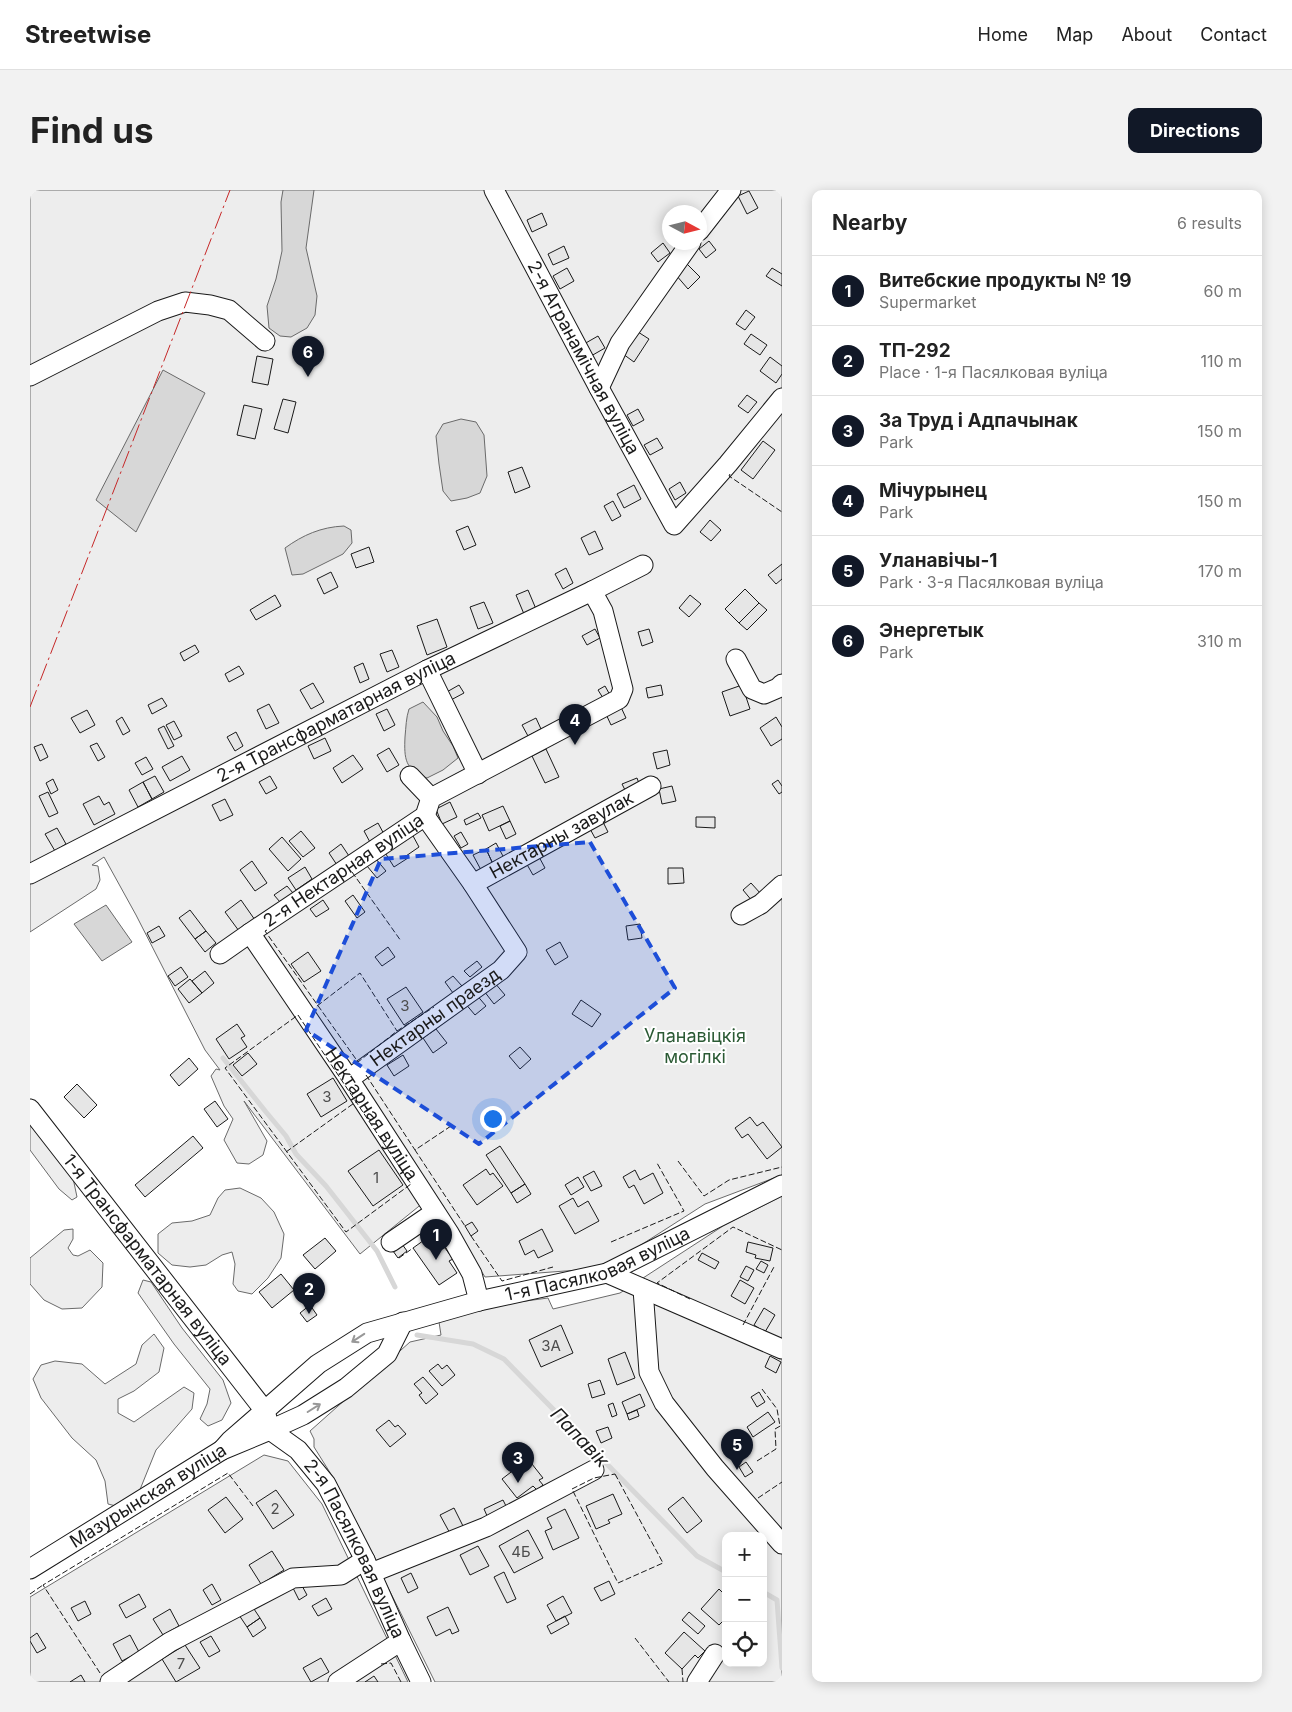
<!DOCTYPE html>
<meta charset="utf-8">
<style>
:root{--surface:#fff;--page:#f2f2f2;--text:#222;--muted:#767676;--line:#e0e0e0;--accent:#111827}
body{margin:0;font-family:Inter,sans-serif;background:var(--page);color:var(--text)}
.controls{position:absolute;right:15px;bottom:15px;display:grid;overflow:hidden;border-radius:10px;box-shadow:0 2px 12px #0003}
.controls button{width:45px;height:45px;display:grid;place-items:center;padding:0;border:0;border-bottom:1px solid var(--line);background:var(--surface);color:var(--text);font:25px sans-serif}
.compass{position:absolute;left:632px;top:15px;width:45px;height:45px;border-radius:50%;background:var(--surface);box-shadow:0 2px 12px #0003;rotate:97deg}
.you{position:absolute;left:462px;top:928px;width:18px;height:18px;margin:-12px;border:4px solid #fff;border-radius:50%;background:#1a73e8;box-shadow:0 0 0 8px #1a73e833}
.badge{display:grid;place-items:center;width:32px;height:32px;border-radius:50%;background:var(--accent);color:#fff;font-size:16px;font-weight:700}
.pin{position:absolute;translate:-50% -41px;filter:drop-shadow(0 1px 2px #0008)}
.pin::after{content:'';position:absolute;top:26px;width:18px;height:15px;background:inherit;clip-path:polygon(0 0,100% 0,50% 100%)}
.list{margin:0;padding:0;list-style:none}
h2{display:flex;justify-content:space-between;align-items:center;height:65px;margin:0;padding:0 20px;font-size:21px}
h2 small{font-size:16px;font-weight:400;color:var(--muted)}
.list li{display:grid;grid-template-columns:32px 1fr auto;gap:15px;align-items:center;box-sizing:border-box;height:70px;padding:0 20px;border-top:1px solid var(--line)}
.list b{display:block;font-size:19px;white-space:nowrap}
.list p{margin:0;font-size:16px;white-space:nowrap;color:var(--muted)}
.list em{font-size:16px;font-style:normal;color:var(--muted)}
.icon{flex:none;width:28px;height:28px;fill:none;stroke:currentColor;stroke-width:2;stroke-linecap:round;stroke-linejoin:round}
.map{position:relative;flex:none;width:752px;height:1492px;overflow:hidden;border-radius:10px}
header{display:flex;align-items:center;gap:30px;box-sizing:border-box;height:70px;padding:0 25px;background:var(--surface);border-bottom:1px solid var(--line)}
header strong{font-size:24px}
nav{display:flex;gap:28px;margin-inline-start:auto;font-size:18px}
.intro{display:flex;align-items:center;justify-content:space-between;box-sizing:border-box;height:120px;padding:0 30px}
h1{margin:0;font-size:35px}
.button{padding:12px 22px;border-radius:10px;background:var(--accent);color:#fff;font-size:18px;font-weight:700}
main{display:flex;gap:30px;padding:0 30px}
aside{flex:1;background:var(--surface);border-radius:10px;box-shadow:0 2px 12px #0003}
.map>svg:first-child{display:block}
.built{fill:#ededed;stroke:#6a6a6a;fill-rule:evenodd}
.water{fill:#d7d7d7;stroke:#6a6a6a}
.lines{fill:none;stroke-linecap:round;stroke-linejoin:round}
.stream{stroke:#d7d7d7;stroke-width:5}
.building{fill:#e6e6e6;stroke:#1a1a1a}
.minor-casing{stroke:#1a1a1a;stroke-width:21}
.minor{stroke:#fff;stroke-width:19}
.fence{stroke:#1a1a1a;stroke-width:1;stroke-dasharray:6 2.5;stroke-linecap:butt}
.power{stroke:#c62828;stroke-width:1;stroke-dasharray:18 4 2.5 4;stroke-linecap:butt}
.oneway{stroke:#989898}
.marked{fill:#1d4ed8;fill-opacity:0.2;stroke:#1d4ed8;stroke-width:4;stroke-dasharray:10 6;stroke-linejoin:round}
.labels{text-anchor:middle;stroke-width:4;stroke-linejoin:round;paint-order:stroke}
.number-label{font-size:15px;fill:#4d4d4d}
.street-label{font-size:18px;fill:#1a1a1a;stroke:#fff}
.park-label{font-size:18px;fill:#2b5a34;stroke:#fff}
.water-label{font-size:19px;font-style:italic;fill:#1a1a1a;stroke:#fff}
</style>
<header>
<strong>Streetwise</strong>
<nav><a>Home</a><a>Map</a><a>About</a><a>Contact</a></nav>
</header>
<div class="intro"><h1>Find us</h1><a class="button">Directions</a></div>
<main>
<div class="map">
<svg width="752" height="1492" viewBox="0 0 752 1492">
<rect width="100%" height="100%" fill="#fff"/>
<path class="built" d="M0 0H752V985L675 1014 575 1078 455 1087 404 1004 330 1064 214 911 237 951 233 965 219 974 207 973 194 950 203 929 194 916 181 886 186 879 190 880 175 860 106 725 74 667 62 675 68 676 70 690 66 699 0 742ZM639 22H669V52H639Z
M0 935 43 988 47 1007 42 1010 29 999 0 960Z
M210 998 231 1008 244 1022 254 1044 251 1068 238 1088 222 1104 208 1101 203 1094 205 1074 202 1062 192 1065 176 1075 160 1077 142 1075 128 1063V1044L142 1033 162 1031 180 1025 188 1008 195 1000Z
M752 1006V1492H405L304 1289 284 1257V1249L280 1241 380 1152 411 1145 409 1132 444 1118 518 1108 523 1119 590 1103 693 1036ZM696 1346H733V1473H696Z
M43 1039V1049L38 1058 43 1065 48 1066 60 1060 73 1073 72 1097 52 1118 32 1119 14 1110 0 1094V1068L34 1040Z
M113 1090 121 1092 152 1138 193 1190 201 1213 192 1230 178 1236 170 1229 177 1214 180 1199 144 1154 108 1103Z
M124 1144 134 1158 129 1182 104 1201 88 1209V1223L104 1232 154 1197 164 1203 162 1219 126 1260 109 1302 90 1317 78 1314 75 1291 66 1270 42 1248 11 1208 3 1189 11 1175 25 1171 52 1174 75 1194 106 1174 112 1155Z
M234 1265 258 1271 292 1314 378 1492H0V1407Z"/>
<path class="water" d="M253 0H284L276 58 287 106 285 125 277 138 261 147 250 146 239 138 237 116 246 89 252 61 251 12Z
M133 180 175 203 106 342 66 310Z
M431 229 446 232 454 245 457 286 450 303 437 308 421 311 413 301 409 274 406 246 413 234Z
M314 336 321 340 322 353 313 364 273 384 262 385 255 358C273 345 291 337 314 336Z
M393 512 407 527 413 541 423 556 428 568 413 580 397 588C375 580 374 569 375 547 376 537 376 528 379 519Z
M76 715 102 752 72 771 44 734Z"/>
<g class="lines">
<path class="stream" d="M193 868 236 922 256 946 266 964 296 996 347 1061 365 1097
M387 1145 443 1154 474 1169 667 1366 696 1382
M733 1402 747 1410 752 1478"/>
</g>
<path class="building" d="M719 1 728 18 717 24 708 6Z
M512 23 517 35 502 42 497 30Z
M679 51 686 60 676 68 669 59Z
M633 53 640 63 628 72 621 63Z
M534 56 539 68 523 75 518 64Z
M657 74 670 87 658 99 646 85Z
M537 78 544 91 530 99 523 86Z
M742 78 752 84V96L736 86Z
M716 120 725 127 715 140 706 134Z
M608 142 619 149 604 172 593 164Z
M721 144 737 155 730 165 714 154Z
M568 146 575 158 561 166 554 154Z
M227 166 243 169 238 195 222 192Z
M740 167 752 176V184L746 193 730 181Z
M717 205 727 212 718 223 708 216Z
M253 209 266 212 258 243 244 239Z
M214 215 232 219 225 249 207 245Z
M608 219 614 230 603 236 597 225Z
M627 248 633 258 620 265 614 255Z
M733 251 745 260 723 289 711 280Z
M492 277 500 297 485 303 478 282Z
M650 292 656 303 645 310 639 299Z
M604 295 611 309 594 318 587 304Z
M583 311 591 326 582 331 574 316Z
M680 330 691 340 681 351 670 342Z
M438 336 446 355 434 360 426 341Z
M565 341 573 359 559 365 551 348Z
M339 357 344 372 326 378 321 364Z
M752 374V389L746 394 738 385Z
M536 378 543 393 533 399 525 384Z
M301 382 308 397 294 404 287 389Z
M715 399 729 413 709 433 695 419Z
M498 400 506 419 494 424 486 405Z
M245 405 251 416 226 430 220 420Z
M660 405 671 414 659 427 649 418Z
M454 412 463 433 448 439 440 417Z
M729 413 737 420 717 440 709 433Z
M407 429 417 457 397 465 387 436Z
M565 439 570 448 557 455 552 446Z
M619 439 623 452 612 456 608 442Z
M165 455 169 462 154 471 150 463Z
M362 460 369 477 357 482 350 464Z
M333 473 339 489 330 493 324 477Z
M209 476 214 484 199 492 195 484Z
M283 493 294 512 281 519 270 500Z
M429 495 434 503 419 511 415 503Z
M631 495 633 505 618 508 616 498Z
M712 495 720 519 700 526 692 502Z
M575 496 580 505 573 508 568 500Z
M132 508 137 516 122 524 118 515Z
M239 514 249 533 236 539 227 520Z
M590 515 596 528 581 535 575 522Z
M357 519 365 535 354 541 346 524Z
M57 520 65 535 50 543 41 528Z
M92 527 100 541 93 545 86 531Z
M746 527 752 537V549L741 556 730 538Z
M506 528 511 539 498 546 492 535Z
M144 531 152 546 144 550 136 535Z
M134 536 144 556 138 559 128 539Z
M206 542 213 556 205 561 197 547Z
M295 548 301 561 284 569 278 556Z
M67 553 75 567 68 571 60 556Z
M12 554 18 567 10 571 4 557Z
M359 558 369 575 357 582 347 565Z
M516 559 529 587 515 593 502 566Z
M637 560 640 575 627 579 623 563Z
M323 565 333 579 312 593 303 578Z
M152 566 160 580 140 591 132 577Z
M116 567 123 579 112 585 105 573Z
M125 586 134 602 122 609 113 592Z
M240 586 247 598 236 604 229 592Z
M607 588 610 596 596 602 592 594Z
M23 589 28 600 21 604 16 593Z
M748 590 752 596V602L749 604 742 594Z
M113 592 122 609 108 617 99 600Z
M642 596 646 611 632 614 629 599Z
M18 602 28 623 19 627 9 606Z
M69 606 74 615 79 612 85 624 64 635 53 614Z
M195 609 203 625 190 631 182 615Z
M420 612 427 627 412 634 406 619Z
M473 616 480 631 459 641 452 625Z
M448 623 451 628 436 635 434 630Z
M666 627H685V638L666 637Z
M572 630 578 642 565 648 559 637Z
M480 631 486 644 476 649 470 636Z
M348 633 355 646 341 654 334 641Z
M27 638 36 654 25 661 15 644Z
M271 641 285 658 273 667 259 651Z
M431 642 438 654 431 658 424 646Z
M382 644 389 657 376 666 378 668 364 677 354 661Z
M252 647 271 669 258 681 239 659Z
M466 653 474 668 463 674 456 659Z
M311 654 319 666 307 675 299 663Z
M456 659 463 674 451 680 443 665Z
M508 665 515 678 503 685 495 671Z
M346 669 356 681 347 688 337 676Z
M222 671 237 693 225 701 210 680Z
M275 677 282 689 266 700 258 688Z
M638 678H653L654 693 638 694Z
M721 693 731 704 723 712 713 700Z
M257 696 263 703 250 712 244 705Z
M323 705 335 722 327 728 315 711Z
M211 710 225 730 209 741 195 722Z
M293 710 299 719 286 727 280 719Z
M160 720 176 741 165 749 149 728Z
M610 734 612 748 598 750 596 736Z
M129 736 135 746 122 753 117 743Z
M176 741 186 753 175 762 165 749Z
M530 752 538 767 525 775 516 760Z
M358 757 365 767 352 776 345 767Z
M278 762 291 781 274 792 261 774Z
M447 771 452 777 440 787 434 781Z
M151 777 158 787 145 796 138 786Z
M175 781 184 793 172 803 162 791Z
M423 786 432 796 423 803 415 792Z
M160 789 172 803 159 813 148 799Z
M464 792 475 805 464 814 454 801Z
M376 797 393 822 374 835 357 809Z
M445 803 456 816 445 825 434 812Z
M551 810 571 824 562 837 542 824Z
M207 834 215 846 211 848 217 857 199 869 186 849Z
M406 839 417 853 403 863 393 848Z
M490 857 501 869 490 879 479 866Z
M218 863 227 874 212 886 203 875Z
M373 865 379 876 364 886 357 875Z
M159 868 168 879 149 896 140 885Z
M303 888 317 911 291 927 277 904Z
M47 894 67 915 54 928 34 907Z
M185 911 198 929 187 937 174 919Z
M720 927 727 936 733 932 752 957 737 969 718 944 712 948 705 938Z
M163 946 173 958 115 1007 105 995Z
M470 956 495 994 481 1003 456 965Z
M349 960 373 995 343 1016 318 981Z
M456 979 460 985 463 983 473 996 447 1015 433 995Z
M605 980 610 990 623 983 633 1003 614 1014 604 995 599 998 593 987Z
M564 981 572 996 561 1001 553 987Z
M548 987 554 997 541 1005 535 995Z
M495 994 501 1004 487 1013 481 1003Z
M543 1008 548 1017 558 1011 569 1031 545 1044 529 1016Z
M442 1032 448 1041 441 1046 435 1036Z
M512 1039 523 1061 508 1068 504 1060 495 1065 489 1051Z
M404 1043 423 1069 419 1071 427 1083 409 1095 383 1058Z
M295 1048 306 1061 285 1079 273 1065Z
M718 1052 743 1058 740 1071 725 1068 726 1065 716 1062Z
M372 1054 377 1061 368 1068 363 1061Z
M672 1063 689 1072 685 1079 668 1070Z
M731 1071 738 1075 734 1083 726 1079Z
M716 1076 724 1080 718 1091 710 1087Z
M251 1084 264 1100 242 1118 229 1102Z
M710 1090 724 1098 715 1114 701 1106Z
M280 1115 287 1125 277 1132 270 1123Z
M734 1118 745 1125 735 1142 724 1135Z
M531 1135 543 1163 511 1177 499 1150Z
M595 1162 605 1188 587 1195 578 1169Z
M740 1166 751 1172 746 1183 735 1177Z
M408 1174 412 1179 417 1175 425 1185 412 1196 399 1181Z
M393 1187 408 1204 396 1214 389 1205 392 1203 384 1194Z
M570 1190 575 1204 562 1208 558 1194Z
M729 1202 735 1212 727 1217 721 1207Z
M610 1204 615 1216 597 1224 592 1212Z
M583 1213 587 1225 582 1227 578 1215Z
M607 1220 609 1226 599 1230 597 1224Z
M738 1222 745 1232 723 1247 717 1237Z
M359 1230 365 1237 368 1235 376 1244 360 1257 346 1240Z
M578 1237 582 1248 571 1253 566 1241Z
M498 1269 513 1288 509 1290 513 1295 507 1300 503 1296 487 1308 472 1289Z
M716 1272 723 1282 715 1287 709 1277Z
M246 1300 264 1325 243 1339 226 1313Z
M583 1304 592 1324 578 1330 580 1333 566 1339 556 1316Z
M196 1307 213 1329 195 1343 178 1320Z
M653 1307 672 1331 657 1343 638 1319Z
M473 1310 477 1318 458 1328 454 1319Z
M424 1318 435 1340 422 1347 410 1325Z
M535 1319 549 1348 523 1360 515 1341 522 1338 517 1328Z
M498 1340 513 1368 484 1383 469 1356Z
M448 1356 459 1376 440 1385 430 1365Z
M242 1361 254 1380 231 1394 219 1375Z
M474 1382 486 1409 477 1413 464 1387Z
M381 1383 388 1398 378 1403 371 1388Z
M579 1391 585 1404 571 1411 564 1398Z
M270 1392 277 1405 269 1410 262 1396Z
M182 1394 191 1410 182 1415 173 1400Z
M689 1399 696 1406V1422L694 1423 696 1428 689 1435 671 1419Z
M109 1404 116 1417 96 1428 89 1415Z
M533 1406 542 1423 526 1431 517 1415Z
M296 1408 302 1419 288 1426 282 1416Z
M55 1411 61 1424 48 1431 41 1418Z
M222 1416 230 1428 217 1437 209 1425Z
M418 1417 429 1441 422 1444 420 1439 406 1446 397 1427Z
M140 1419 149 1436 133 1445 123 1429Z
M659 1422 675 1436 668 1444 652 1430Z
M535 1426 539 1434 521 1444 517 1436Z
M230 1428 236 1438 223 1447 217 1437Z
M654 1442 675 1461 668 1468 665 1465 652 1479 635 1463Z
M7 1443 16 1458 7 1463 0 1451V1448Z
M100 1445 109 1462 92 1471 83 1454Z
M181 1446 190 1461 179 1467 170 1452Z
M155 1455 170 1478 146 1492 132 1469Z
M291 1468 299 1482 281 1492 273 1478Z
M51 1485 55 1492H40Z
M344 1486 348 1492H335Z"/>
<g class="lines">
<g class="minor-casing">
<g id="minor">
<path id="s1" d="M464 0 569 198 644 335 698 274 752 208"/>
<path d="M669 41 701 0"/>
<path d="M0 186 128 121 155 112 180 115 199 120 235 151"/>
<path d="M569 198 590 153 661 52"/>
<path d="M706 469 722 499 734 504 748 498 752 494"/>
<path d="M397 480 448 584"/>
<path d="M380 586 401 608"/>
<path id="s2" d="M0 684 397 480 562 401 613 375"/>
<path id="s3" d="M443 694 621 596"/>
<path d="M711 725 731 714 752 695"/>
<path id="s4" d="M220 743 319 889 419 1043 442 1084 449 1111"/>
<path id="s5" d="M190 764 220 743 395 626 401 608 589 509 593 499 573 421 562 401"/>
<path id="s6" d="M319 889 471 780 487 762 443 694 395 626"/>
<path id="s7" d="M0 919 235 1221 238 1232"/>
<path d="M361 1052 405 1022"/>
<path d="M577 1083 752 1159"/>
<path d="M613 1099 619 1182 634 1213 685 1278 752 1354"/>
<path id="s8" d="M240 1240 268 1260 296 1294 335 1370 371 1451 391 1492"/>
<path id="s9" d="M192 1260 200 1251 288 1174 337 1143 449 1111 577 1083 752 995"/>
<path id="s10" d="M0 1379 192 1260 240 1240 273 1225 316 1198 357 1164 373 1132"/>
<path d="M341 1383 456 1337 564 1280"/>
<path d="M80 1492 140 1452 263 1388 311 1385 335 1370"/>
<path d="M308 1492 371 1451"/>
<path d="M667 1492 685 1464"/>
</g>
</g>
<use href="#minor" class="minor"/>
<path class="fence" d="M700 284 699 286 752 322
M322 682 371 751
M237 740 235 741 328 872 367 841 404 817
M287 816 330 783 367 841
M268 825 381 994 316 1042 195 878Z
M336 885 385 960
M421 936 385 960 435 1036
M256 962 327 911
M648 971 674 1006 699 990 752 977
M398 1032 404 1043
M441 1046 472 1091 523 1077
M581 1052 654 1021 627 973
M369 1068 383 1058
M660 1109 627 1093 703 1037 752 1060
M713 1135 745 1075
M732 1199 747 1219 750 1236
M727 1271 746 1259 745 1239 752 1235
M585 1284 633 1373 588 1393 542 1299 564 1288Z
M728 1308 752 1292
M0 1404 13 1395
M605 1448 639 1492
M351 1474 361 1473 371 1492
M652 1479 653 1492
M70 1483 13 1395 198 1283 223 1316"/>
<path class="power" d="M0 517 200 0"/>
</g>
<defs><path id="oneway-shaft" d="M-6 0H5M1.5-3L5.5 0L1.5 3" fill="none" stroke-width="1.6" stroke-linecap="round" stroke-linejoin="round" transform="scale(1.25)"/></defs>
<g class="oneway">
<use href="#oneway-shaft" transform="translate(328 1148) rotate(147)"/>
<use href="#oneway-shaft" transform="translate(284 1218) rotate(-32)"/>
</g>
<path class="marked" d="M560 652 645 798 449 954 276 840 351 669Z"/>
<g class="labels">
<g class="number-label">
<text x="375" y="821">3</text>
<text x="297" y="912">3</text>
<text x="346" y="993">1</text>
<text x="521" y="1161">3А</text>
<text x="245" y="1324">2</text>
<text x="491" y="1367">4Б</text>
<text x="151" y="1479">7</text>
</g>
<g class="street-label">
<text dy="6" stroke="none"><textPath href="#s1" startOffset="190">2-я Агранамічная вуліца</textPath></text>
<text dy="6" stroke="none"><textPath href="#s2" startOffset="344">2-я Трансфарматарная вуліца</textPath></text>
<text dy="6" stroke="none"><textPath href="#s3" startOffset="101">Нектарны завулак</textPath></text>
<text dy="6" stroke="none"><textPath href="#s5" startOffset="149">2-я Нектарная вуліца</textPath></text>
<text dy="6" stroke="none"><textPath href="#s6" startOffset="106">Нектарны праезд</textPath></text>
<text dy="6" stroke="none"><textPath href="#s4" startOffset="218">Нектарная вуліца</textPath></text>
<text dy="6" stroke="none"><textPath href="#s7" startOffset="191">1-я Трансфарматарная вуліца</textPath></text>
<text dy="6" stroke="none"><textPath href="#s9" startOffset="428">1-я Пасялковая вуліца</textPath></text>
<text dy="6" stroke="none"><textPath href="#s10" startOffset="139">Мазурынская вуліца</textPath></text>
<text dy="6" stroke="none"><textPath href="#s8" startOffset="149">2-я Пасялковая вуліца</textPath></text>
</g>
<g class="park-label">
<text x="665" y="852">Уланавіцкія<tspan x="665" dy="21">могілкі</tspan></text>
</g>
<g class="water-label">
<text transform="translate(550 1247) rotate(46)" y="7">Папавік</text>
</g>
</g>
</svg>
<div class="controls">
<button>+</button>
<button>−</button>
<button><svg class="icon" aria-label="locate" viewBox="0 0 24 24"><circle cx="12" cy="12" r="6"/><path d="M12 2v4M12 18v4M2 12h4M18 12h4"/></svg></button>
</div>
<svg class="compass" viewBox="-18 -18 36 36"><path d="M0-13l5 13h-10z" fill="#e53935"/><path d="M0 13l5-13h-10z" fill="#767676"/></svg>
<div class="you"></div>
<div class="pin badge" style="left:406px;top:1070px">1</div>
<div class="pin badge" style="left:279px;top:1124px">2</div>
<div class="pin badge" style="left:488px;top:1293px">3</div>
<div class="pin badge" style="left:545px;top:555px">4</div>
<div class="pin badge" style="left:707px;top:1280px">5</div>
<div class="pin badge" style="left:278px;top:187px">6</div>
</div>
<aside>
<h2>Nearby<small>6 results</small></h2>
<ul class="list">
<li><span class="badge">1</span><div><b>Витебские продукты № 19</b><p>Supermarket</p></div><em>60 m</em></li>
<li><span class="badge">2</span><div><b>ТП-292</b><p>Place · 1-я Пасялковая вуліца</p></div><em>110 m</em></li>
<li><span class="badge">3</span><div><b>За Труд і Адпачынак</b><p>Park</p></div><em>150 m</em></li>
<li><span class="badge">4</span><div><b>Мічурынец</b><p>Park</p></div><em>150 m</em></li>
<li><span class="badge">5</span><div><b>Уланавічы-1</b><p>Park · 3-я Пасялковая вуліца</p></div><em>170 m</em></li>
<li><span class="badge">6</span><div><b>Энергетык</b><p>Park</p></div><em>310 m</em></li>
</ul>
</aside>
</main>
